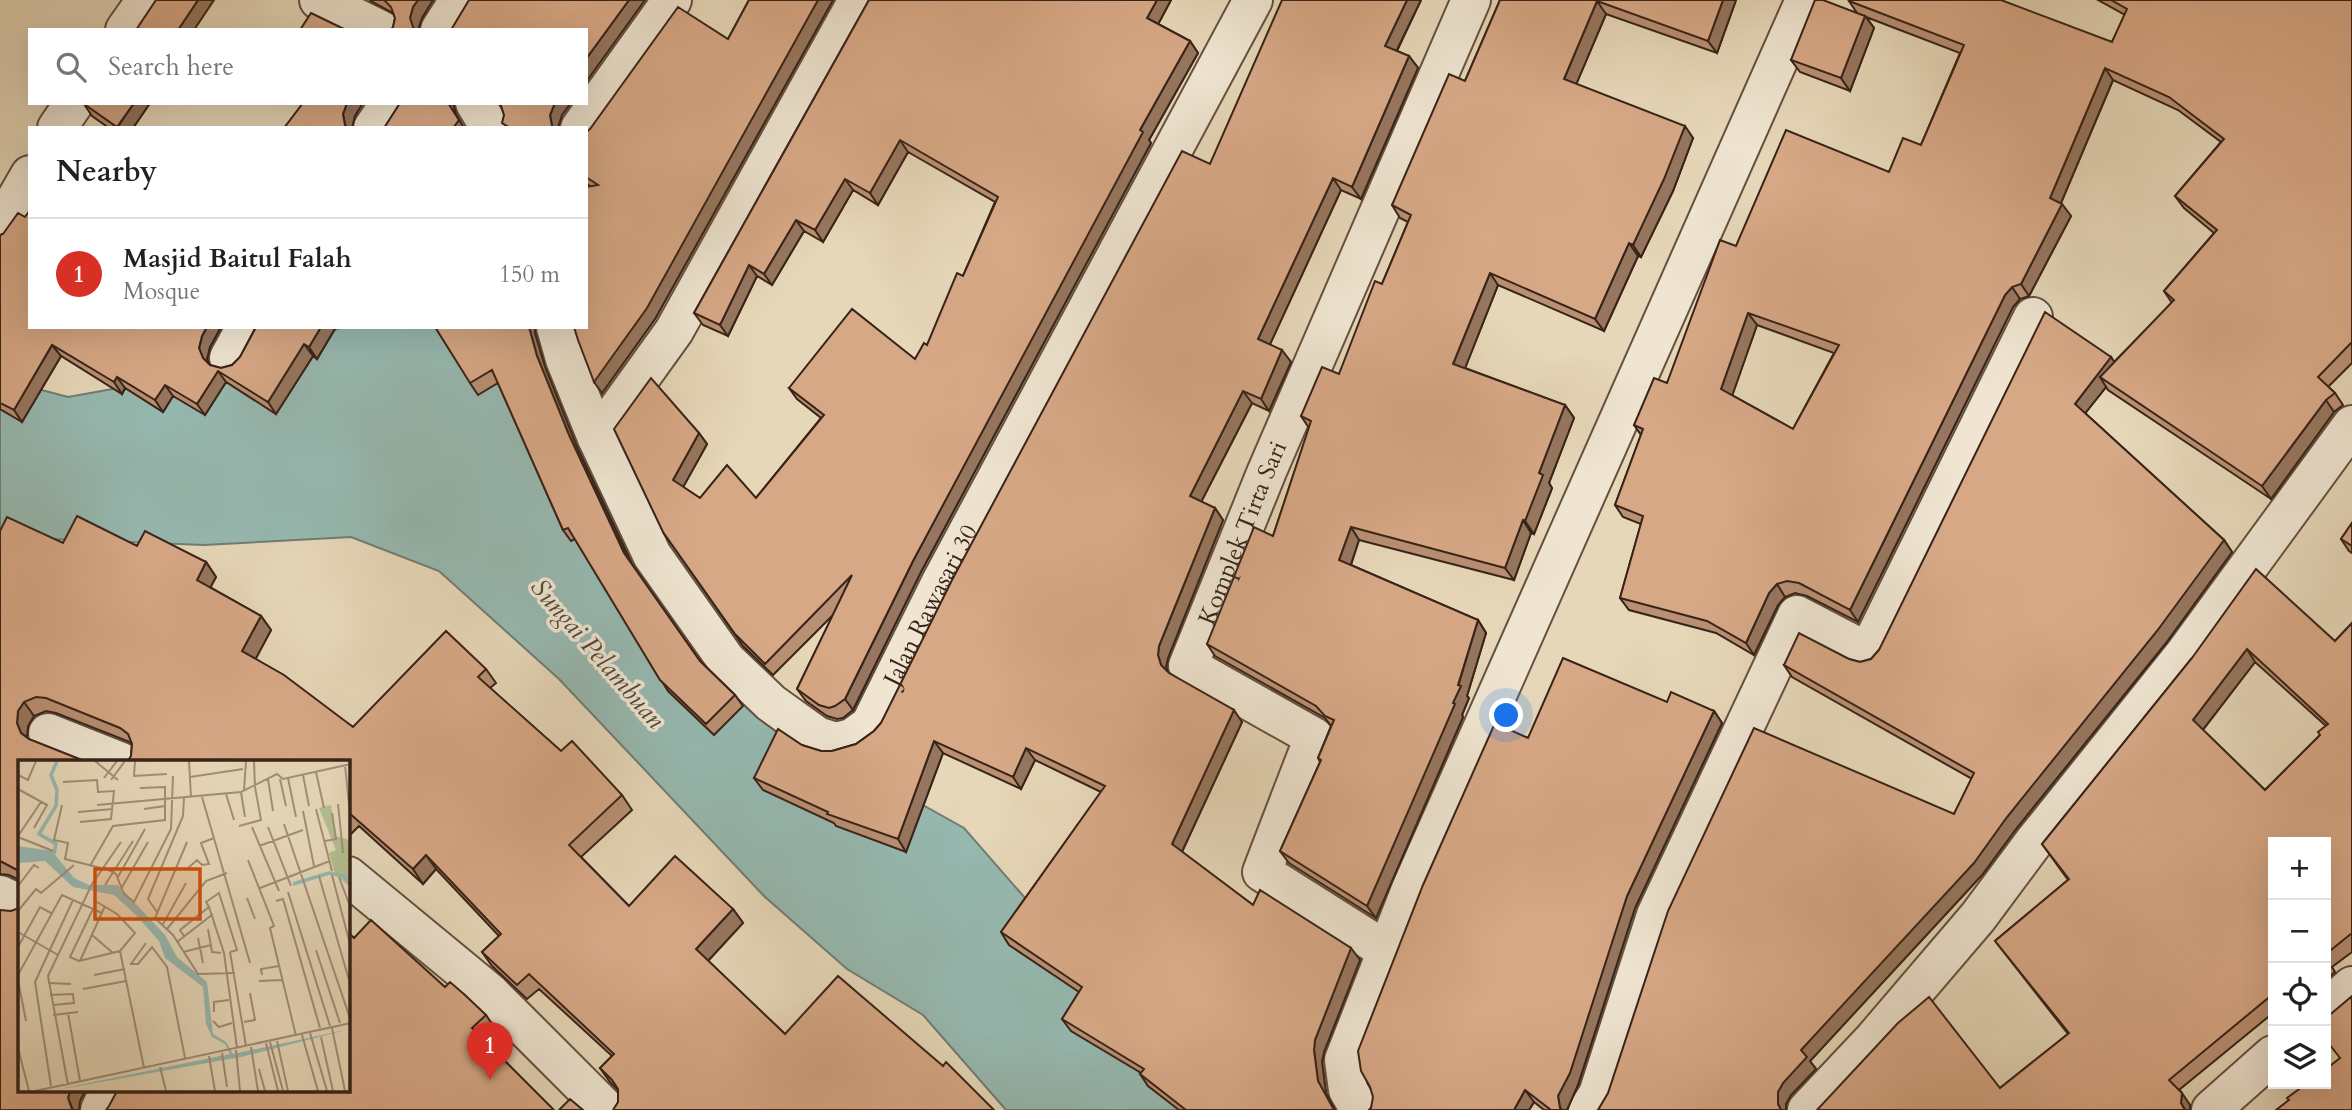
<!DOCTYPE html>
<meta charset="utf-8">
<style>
:root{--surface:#fff;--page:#f2f2f2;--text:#202124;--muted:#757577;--line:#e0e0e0;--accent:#d93025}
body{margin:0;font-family:Cardo,serif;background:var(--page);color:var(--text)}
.controls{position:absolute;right:21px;bottom:21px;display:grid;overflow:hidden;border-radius:0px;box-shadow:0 7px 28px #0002}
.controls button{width:63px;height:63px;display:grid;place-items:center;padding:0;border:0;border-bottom:2px solid var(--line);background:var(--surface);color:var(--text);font:35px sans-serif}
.you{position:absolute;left:1507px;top:716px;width:24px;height:24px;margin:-18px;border:5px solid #fff;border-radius:50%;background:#1a73e8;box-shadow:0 0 0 10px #1a73e833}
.badge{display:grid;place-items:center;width:46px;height:46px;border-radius:50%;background:var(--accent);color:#fff;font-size:23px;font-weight:700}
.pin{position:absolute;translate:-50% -58px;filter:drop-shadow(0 2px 4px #0008)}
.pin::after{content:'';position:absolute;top:37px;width:24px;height:21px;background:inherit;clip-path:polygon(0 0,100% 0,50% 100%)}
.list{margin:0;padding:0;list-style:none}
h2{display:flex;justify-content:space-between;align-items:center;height:91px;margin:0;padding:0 28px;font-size:30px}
h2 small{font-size:23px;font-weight:400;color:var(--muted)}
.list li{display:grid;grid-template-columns:46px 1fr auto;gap:21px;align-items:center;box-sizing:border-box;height:112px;padding:0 28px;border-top:2px solid var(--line)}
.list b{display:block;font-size:26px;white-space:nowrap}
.list p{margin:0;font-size:23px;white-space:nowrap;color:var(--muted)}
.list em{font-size:23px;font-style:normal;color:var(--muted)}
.icon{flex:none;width:38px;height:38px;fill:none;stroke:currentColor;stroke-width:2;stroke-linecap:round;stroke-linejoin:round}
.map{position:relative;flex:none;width:2352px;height:1110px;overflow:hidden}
.search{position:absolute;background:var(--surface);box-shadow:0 7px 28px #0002;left:28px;top:28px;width:560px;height:77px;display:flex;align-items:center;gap:18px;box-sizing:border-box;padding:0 24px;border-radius:0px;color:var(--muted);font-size:26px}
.panel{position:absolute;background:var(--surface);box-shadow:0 7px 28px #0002;left:28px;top:126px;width:560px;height:203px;border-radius:0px}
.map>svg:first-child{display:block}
.water{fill:#96b9b1;stroke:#707d74;stroke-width:2}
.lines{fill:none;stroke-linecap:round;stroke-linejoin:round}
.minor-casing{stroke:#645040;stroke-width:42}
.minor{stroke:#efe5d1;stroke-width:38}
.wall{fill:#b99073;stroke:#382318;stroke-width:2;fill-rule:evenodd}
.shaded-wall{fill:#96765e;stroke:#382318;stroke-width:2}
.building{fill:#d7a886;stroke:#382318;stroke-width:2;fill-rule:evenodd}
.labels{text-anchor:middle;stroke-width:7;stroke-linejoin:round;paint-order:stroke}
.street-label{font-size:24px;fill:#382318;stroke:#efe5d1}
.water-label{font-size:26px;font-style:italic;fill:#50483e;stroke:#efe5d1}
.inset-river{fill:none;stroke:#96b9b1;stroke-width:3.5}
.inset-road{fill:none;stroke:#a08f78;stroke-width:2}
.view{fill:#ce510e;fill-opacity:0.15;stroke:#ce510e;stroke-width:3.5}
.inset-edge{fill:none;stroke:#382318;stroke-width:3.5}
</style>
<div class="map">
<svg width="2352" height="1110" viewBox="0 0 2352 1110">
<rect width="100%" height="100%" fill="#e6d7b8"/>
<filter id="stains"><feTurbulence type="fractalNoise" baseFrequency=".00286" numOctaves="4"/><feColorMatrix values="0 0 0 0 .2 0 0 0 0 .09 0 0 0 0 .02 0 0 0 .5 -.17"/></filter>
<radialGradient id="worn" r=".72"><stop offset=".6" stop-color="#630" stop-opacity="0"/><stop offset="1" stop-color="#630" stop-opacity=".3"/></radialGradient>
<path class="water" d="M344 327H434L521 357 570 445 692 642 808 741 964 828 1107 992 1221 1110H1006L923 1015 847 969 765 897 559 679 439 571 351 537 204 545 0 537V379L68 397 157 381Z"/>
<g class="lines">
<g class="minor-casing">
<g id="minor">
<path d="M319 0 381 30"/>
<path d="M125 30 146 0"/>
<path d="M440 30 459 0"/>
<path d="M475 103 490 128"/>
<path d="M57 128 74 103"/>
<path d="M373 128 390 103"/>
<path d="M580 128 672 0"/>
<path d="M0 227 30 175"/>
<path id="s1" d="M556 327 565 359 597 438 652 555 726 660 771 703 817 736 836 742 852 738 870 725 941 582 1253 0"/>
<path d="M229 358 246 327"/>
<path d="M597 438 674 331 858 0"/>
<path d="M48 733 121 762"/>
<path d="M348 876 490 993 607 1110"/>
<path d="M0 895 19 904"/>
<path id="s2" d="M1387 951 1262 872 1314 737 1188 666 1267 471 1471 0"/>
<path d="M2326 1009 2352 986"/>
<path d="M100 1110 109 1091"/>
<path d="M1360 1110 1348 1090 1344 1060 1411 889 1805 0"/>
<path d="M1588 1110 1598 1094 1656 915 1797 615 1868 652 2033 317"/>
<path d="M1807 1110 1873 1040 1978 917 2033 843 2183 656 2352 425"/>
<path d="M2211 1110 2273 1055"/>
</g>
</g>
<use href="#minor" class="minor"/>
</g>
<path class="wall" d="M369 0H433L422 18 418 30H391L393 27 395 18 393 13Z
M749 0H833L655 319 602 393 590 186 586 183V132L728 39Z
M869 0H1171L1158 24 1190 41 1198 53 1149 140 1151 143 921 572 853 710 843 718 837 719 827 716 806 701 797 689 834 614 773 675 743 646 663 532 699 433 707 444 683 487 700 498H756L821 418 797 399 789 388 915 359 927 345 963 276 995 202 908 152 878 205 853 190 823 242 804 231 772 285 757 276 728 336 703 325 694 313Z
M1421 0 1397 51 1409 56 1418 68 1361 199 1341 190 1270 344 1291 362 1269 411 1252 403 1201 502 1215 508 1223 520 1168 658 1166 667 1168 672 1242 722 1182 852 1253 905 1360 960 1324 1052 1322 1062 1326 1093 1335 1110H1179L1148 1086 1140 1074 1141 1073 1071 1031 1062 1019 1079 992 1009 945 1001 932 1101 792 1035 760 1021 789 943 753 906 852 836 826 834 823 763 790 754 778 802 745 821 751H832L856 744 874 731 881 723 1210 164Z
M1500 0H1736L1717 53 1606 14 1576 84 1693 138 1673 191 1641 257 1638 256 1604 331 1498 285 1465 368 1565 405 1574 418 1549 483 1552 488 1534 534 1531 533 1514 580 1359 540 1351 565 1478 620 1486 633 1467 696 1469 698 1462 715 1463 717 1376 918 1289 863 1280 851 1320 762 1318 758 1331 726 1325 718 1215 656 1207 644 1273 536 1309 428 1301 416 1339 374 1382 284 1408 222 1400 218 1392 205 1465 81Z
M2098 0H2352V363L2328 387 2335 393 2343 405 2334 412 2271 499 2108 390 2106 387 2085 413 2224 540 2232 552 2166 643 2016 829 1982 875 1810 1061 1816 1069 1791 1095 1786 1104 1598 1110 1954 814 1972 779 1792 677 1784 665 1849 659 1860 662 1871 659 1879 650 2111 357 2114 362 2172 303 2164 291 2214 233 2184 208 2175 196 2221 142 2178 110 2113 80 2061 203 2071 216 2029 296 2020 299 2013 307 1858 622 1807 596 1795 593 1785 597 1778 605 1754 655 1716 633 1629 610 1620 598 1641 524 1623 517 1615 505 1641 435 1634 425 1667 383 1736 246 1889 172 1921 145 1960 53 1866 17 1874 28 1850 91 1800 72 1791 60 1857 13 1849 1 2112 42 2125 15ZM1757 325 1834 353 1793 429 1732 395Z
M150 103 133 128H109L92 116 84 104Z
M25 217 30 327H221L210 347 207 359 210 365 221 368 232 365 240 357 256 327H336L317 359 313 356 276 414 226 382 205 415 173 396 163 412 125 388 122 394 61 356 22 422 0 409V235L3 234Z
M535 333 545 367 577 447 632 564 700 661 735 695 743 706 714 735 668 691 575 539 571 541 563 530 498 383 478 395 470 383Z
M2352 523V553L2349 551 2341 539Z
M0 531 63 543 137 546 206 562 216 577 210 587 261 616 271 630 255 659 353 727 486 669 496 683 490 688 561 751 622 795 632 810 581 857 629 906 733 909 743 923 708 961 785 1034 618 1102V1090L610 1082 600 1068 612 1056 539 989 527 999 492 966 482 952 499 936 436 869 423 884 359 826 348 837V762L131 756 132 744 130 742 56 713 46 711 34 716 28 726 27 737 19 762V880L9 875 0 874Z
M2352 623V952L2332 967 2335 972 2326 980V842H2273V1013L2179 1090 2190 1105 2000 1088 2068 1034 1995 941 2068 880 2042 844 2192 658 2335 641ZM2255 662 2326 726 2320 735 2265 790 2203 730Z
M1667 702 1714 711 1722 723 1635 908 1578 1085 1567 1110H1544L1534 1102 1529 1110H1369L1371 1108 1528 738Z
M354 938 445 987 486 1015 496 1030 485 1040 109 1106Z"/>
<path class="shaded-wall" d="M198 0H214L194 30H178Z
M418 0H433L422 18 418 30H413L410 18 413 7Z
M629 0H645L586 82V59Z
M818 0H833L655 319 602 393 594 382Z
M1157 0H1171L1155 30 1147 18Z
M1407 0H1421L1393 58 1385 46Z
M1723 0H1736L1717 53 1708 41Z
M1597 1 1606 14 1573 92 1564 79Z
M1865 16 1874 28 1850 91 1841 78Z
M1190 41 1198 53 1149 140 1151 143 921 572 853 710 845 699 913 561 1140 130Z
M1409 56 1418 68 1361 199 1352 187Z
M2105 68 2113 80 2058 210 2050 198Z
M134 103H150L133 128H117Z
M347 103H363L355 116 352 128H347L345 125 343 114Z
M448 103H453L456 114 464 128H453Z
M555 103H571L562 115 558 128H554L552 126 550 115Z
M1685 126 1693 138 1673 191 1641 257 1633 245Z
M900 140 908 152 878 205 870 193Z
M1333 178 1341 190 1267 351 1258 339Z
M845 179 853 190 823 242 815 230Z
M2062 204 2071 216 2029 296 2021 284Z
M796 220 804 231 772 285 764 274Z
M1629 243 1638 256 1604 331 1595 319Z
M749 265 757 276 728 336 720 325Z
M1490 273 1498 285 1462 376 1453 364Z
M2012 287 2020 299 2013 307 1858 622 1850 610 2005 295Z
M1748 313 1757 325 1730 402 1721 389Z
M207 327H221L210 347 207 359 211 370 203 358 199 348 202 336Z
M321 327H336L317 359 309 347Z
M529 327H535V333L545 367 577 447 632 565 624 553 569 435 537 356Z
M304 344 313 356 276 414 268 402Z
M52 345 61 356 22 422 14 410Z
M1282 350 1291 362 1269 411 1261 399Z
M2111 357 2119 369 2100 377 2106 387 2083 416 2075 404Z
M218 371 226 382 205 415 197 404Z
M117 377 125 388 122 394 114 382Z
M165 385 173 396 163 412 155 400Z
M1243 391 1252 403 1198 508 1190 496Z
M2326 400 2334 412 2271 499 2262 486Z
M1565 405 1574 418 1549 483 1552 488 1534 534 1525 521 1539 473Z
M699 433 707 444 681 491 673 480Z
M1215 508 1223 520 1168 658 1166 667 1169 677 1161 665 1158 655 1159 646Z
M1523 520 1531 533 1514 580 1505 568Z
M1351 527 1359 540 1348 573 1339 560Z
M2224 540 2232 552 2166 643 2016 829 1982 875 1810 1061 1816 1069 1791 1095 1786 1104V1110H1781L1778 1104V1092L1801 1050 2007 817Z
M206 562 216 577 207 594 197 580Z
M1777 584 1785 597 1778 605 1754 655 1746 643 1769 593Z
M261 616 271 630 252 666 242 651Z
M1478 620 1486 633 1467 696 1469 698 1462 715 1463 717 1376 918 1367 906 1453 703Z
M2247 649 2255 662 2201 732 2193 720Z
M24 702 34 716 28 726 27 737 21 733 17 723 18 711Z
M1234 710 1242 722 1180 856 1172 844Z
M1714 711 1722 723 1635 908 1578 1085 1567 1110H1562L1560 1108 1558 1096 1627 896Z
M934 741 943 753 906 852 898 839Z
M1026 748 1035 760 1021 789 1013 777Z
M426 855 436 869 423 884 413 869Z
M733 909 743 923 706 963 696 949Z
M1351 948 1360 960 1324 1052 1322 1062 1326 1093 1335 1110H1333L1318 1081 1314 1050 1315 1040Z
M1525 1090 1534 1102 1529 1110H1514Z
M70 1091H85L80 1101 79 1110H73L68 1098Z
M2182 1093 2190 1105V1110H2185L2181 1103Z"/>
<path class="building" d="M156 0H198L178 30H136Z
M384 0H418L413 7 410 18 414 30H391L393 27 395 18 391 7Z
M469 0H629L586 59V30H451Z
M749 0H818L647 308 594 382 578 340 574 327H586V187L598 185 586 177V132L590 129 678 7 728 39Z
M869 0H1157L1147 18 1190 41 1140 130 1143 132 913 561 845 699 835 706 829 708 819 705 797 689 852 575 765 664 735 634 663 532 614 429 651 378 699 433 673 480 700 498 727 465 756 498 824 415 789 388 852 309 915 359 924 343 927 345 957 273 963 276 998 197 900 140 870 193 845 179 815 230 796 220 764 274 749 265 720 325 694 313Z
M1282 0H1407L1385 46 1409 56 1352 187 1333 178 1258 339 1282 350 1261 399 1243 391 1190 496 1215 508 1159 646 1158 655 1161 665 1169 673 1234 710 1172 844 1253 905 1260 890 1351 948 1315 1040 1314 1050 1318 1081 1334 1110H1186L1140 1074 1144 1069 1062 1019 1082 987 1001 932 1105 786 1026 748 1013 777 934 741 898 839 827 814 828 812 754 778 778 729 802 745 821 751H832L856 744 874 731 881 723 952 580 1182 151 1210 164Z
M1500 0H1723L1708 41 1597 1 1564 79 1685 126 1664 179 1633 245 1629 243 1595 319 1490 273 1453 364 1565 405 1539 473 1543 475 1525 521 1523 520 1505 568 1351 527 1339 560 1478 620 1458 685 1461 686 1453 703 1455 704 1367 906 1280 851 1321 760 1318 758 1334 720 1325 716 1316 706 1207 644 1254 527 1273 536 1311 421 1301 416 1322 367 1339 374 1375 281 1382 284 1411 215 1392 205 1449 74 1465 81Z
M1815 0H1823L1865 16 1841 78 1791 60Z
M1849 0H2001L2112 42 2127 9 2111 0H2352V342L2318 377 2335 393 2326 400 2262 486 2100 377 2174 300 2164 291 2217 230 2175 196 2224 139 2169 97 2105 68 2050 198 2062 204 2021 284 2012 287 2005 295 1850 610 1799 583 1787 581 1777 584 1769 593 1746 643 1707 621 1620 598 1643 516 1615 505 1643 429 1634 425 1654 378 1667 383 1720 240 1736 246 1786 130 1889 172 1903 138 1921 145 1964 45 1849 1ZM1748 313 1839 345 1793 429 1721 389Z
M311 13 346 30H300Z
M84 103H134L117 127 84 104Z
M303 103H347L343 114 345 125 347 128H284Z
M400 103H448L459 120 453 128H384Z
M500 103H555L550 115 552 126 554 128H510L502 123 504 115Z
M30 210V327H207L202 336 199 348 203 358 210 365 221 368 232 365 240 357 256 327H321L309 347 304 344 268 402 218 371 197 404 165 385 155 400 117 377 114 382 52 345 14 410 0 403V235L3 234 18 213 25 217Z
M2045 312 2111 357 2075 404 2224 540 2157 631 2007 817 1974 863 1801 1050 1807 1057 1783 1083 1778 1092V1104L1781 1110H1598L1608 1093 1668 911 1754 728 1954 814 1974 773 1784 665 1799 633 1849 659 1860 662 1871 659 1879 650Z
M435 327H529L537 356 569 435 624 553 700 661 735 695 706 724 660 680 568 528 563 530 492 370 470 383Z
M77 516 137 546 145 531 206 562 197 580 261 616 242 651 284 675 353 727 446 631 486 669 478 677 561 751 572 741 622 795 569 845 629 906 675 856 733 909 696 949 785 1034 838 976 943 1066 946 1062 994 1110H613L618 1102V1089L612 1080 600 1068 614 1054 529 974 517 985 482 952 501 934 426 855 413 869 348 812V762H127L131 756 132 744 128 734 120 728 46 698 36 697 24 702 18 711 17 723 21 733 29 739 87 762H19V871L0 861V531L7 517 63 543Z
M2352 523V546L2341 539Z
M2256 569 2335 641 2352 623V933L2326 954V842H2273V994L2169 1080 2182 1093 2181 1103 2185 1110H1817L1898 1023 1929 997 2000 1088 2069 1033 1995 941 2069 879 2042 844 2192 658ZM2247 649 2328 724 2318 732 2320 735 2265 790 2193 720Z
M1563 658 1667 702 1671 692 1714 711 1627 896 1570 1073 1558 1096 1560 1108 1562 1110H1551L1525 1090 1514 1110H1369L1371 1108 1373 1097 1370 1087 1361 1071 1358 1051 1423 885 1495 723 1528 738Z
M19 908V1091H70L68 1098 72 1109 74 1110H0V910L11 911Z
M371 920 445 987 450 982 465 995 486 1015 472 1028 554 1110H106L109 1106 117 1091H348V932L354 938Z
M2352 996V1110H2276L2289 1100 2287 1098 2306 1084H2326V1069L2340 1058 2326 1040V1017L2332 1013Z
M570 1099 583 1110H559Z"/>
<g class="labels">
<g class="street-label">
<text dy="8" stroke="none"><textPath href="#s2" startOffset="581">Komplek Tirta Sari</textPath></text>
<text dy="8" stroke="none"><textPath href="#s1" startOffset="688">Jalan Rawasari 30</textPath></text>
</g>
<g class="water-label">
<text transform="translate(598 653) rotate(49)" y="9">Sungai Pelambuan</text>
</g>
</g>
<g transform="translate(18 760)">
<rect width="332" height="332" fill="#e6d7b8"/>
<path d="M313 45 317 76 332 80V127L317 114 311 93 318 90 301 48Z" fill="#b3be90"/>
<path d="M0 86 34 91 56 118 71 125H100L147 175 159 197 189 222 195 274 208 282 215 294 332 269 223 297 32 331 212 294 207 284 194 277 188 264 185 227 147 198 141 181 118 155 96 135 55 127 27 101 0 103Z" fill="#96b9b1"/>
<path class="inset-river" d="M36 94 38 84 21 74 38 46 39 30 33 15 39 1M275 124 311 113 326 116 333 125"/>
<path class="inset-road" d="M77 1 100 20M117 1 116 16 149 14M171 1 173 37M236 1 237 27M327 5 332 54M298 12 306 48M0 15 10 20 18 1M285 15 291 46M172 17 225 9M86 18 99 1M270 18 278 57M250 19 255 51M262 19 268 46M93 20 107 1M45 22 79 20 80 32 96 31 93 59 62 62M0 29 29 45 16 68M226 31 228 1M223 32 227 57M208 34 216 60M184 37 232 203M320 44 325 93M44 45 36 80 50 83 47 99 83 108M79 45 223 32 259 14 265 19 333 4M126 49 147 46M298 49 314 111M285 51 296 106M60 52 95 49M266 64 333 261M221 66 243 60 237 27M234 67 261 131M250 67 273 126M0 76 23 42M0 77 35 91M307 81 318 79 314 53M169 82 137 158 155 175 180 214 217 213M241 86 285 70M230 100 256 166 252 168 278 276M72 106 95 66 147 60V27L122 28M85 107 98 114 106 134 116 142 153 69 155 16M170 108 179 100 184 105 191 104 183 83 196 78M314 115 333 188M301 116 333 227M100 117 127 69M321 117 333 149M87 125 115 81M0 126 16 105 21 108M242 128 312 101M103 129 130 82M270 132 312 266M229 138 237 159M258 141 265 139 302 268M191 147 188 142 201 133 219 190 212 192M75 149 52 197 61 201 102 191 117 173 99 154 79 142M0 151 18 129 23 133 56 105M139 152 130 139 165 56 166 38M145 164 168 123M149 169 188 121 209 113M190 169 194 192 203 193M0 172 40 195M74 175 95 193M166 176 162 170 191 147 206 193 219 288M180 178 185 203M159 182 195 154M0 187 22 147 33 153M298 190 322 263M102 191 126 308M165 192 193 185M212 192 228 286M62 201 87 146M112 204H120L134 187 149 207 167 298M113 204 128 183M0 215 44 135 84 153M76 215 107 209M244 215 243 209 261 206M0 220 8 261M241 221 265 220M30 223 53 224M65 229 108 221M32 235 55 234 56 243 35 245M196 252V242L211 240M50 253 62 321M35 255 60 252M195 261 201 267 214 263M226 262 237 260 232 233M314 268 327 331M292 273 309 331M284 275 300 331M303 277 315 331M259 281 270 331M252 282 265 331M248 283 260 331M233 287 240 331M0 288 11 331M218 290 222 331M204 293 209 327M191 296 197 331M142 307 148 331M241 309 247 331M50 325 30 216 74 124 103 82M33 326 17 222 55 140M17 331 333 263"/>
<path class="view" d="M77 109H182V159H77Z"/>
<rect width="332" height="332" class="inset-edge"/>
</g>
<rect width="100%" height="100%" filter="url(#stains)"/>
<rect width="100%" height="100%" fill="url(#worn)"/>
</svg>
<div class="controls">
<button>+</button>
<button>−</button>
<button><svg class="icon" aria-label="locate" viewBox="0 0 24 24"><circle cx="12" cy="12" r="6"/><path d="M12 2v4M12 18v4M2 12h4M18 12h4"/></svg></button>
<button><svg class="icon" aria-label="layers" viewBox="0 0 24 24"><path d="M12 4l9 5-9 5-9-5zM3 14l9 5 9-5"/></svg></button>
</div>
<div class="you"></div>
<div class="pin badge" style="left:490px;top:1080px">1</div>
<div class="search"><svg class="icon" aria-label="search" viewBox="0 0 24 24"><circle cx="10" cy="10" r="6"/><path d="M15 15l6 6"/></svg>Search here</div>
<section class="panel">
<h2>Nearby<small></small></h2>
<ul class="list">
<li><span class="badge">1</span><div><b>Masjid Baitul Falah</b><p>Mosque</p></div><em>150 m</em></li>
</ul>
</section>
</div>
